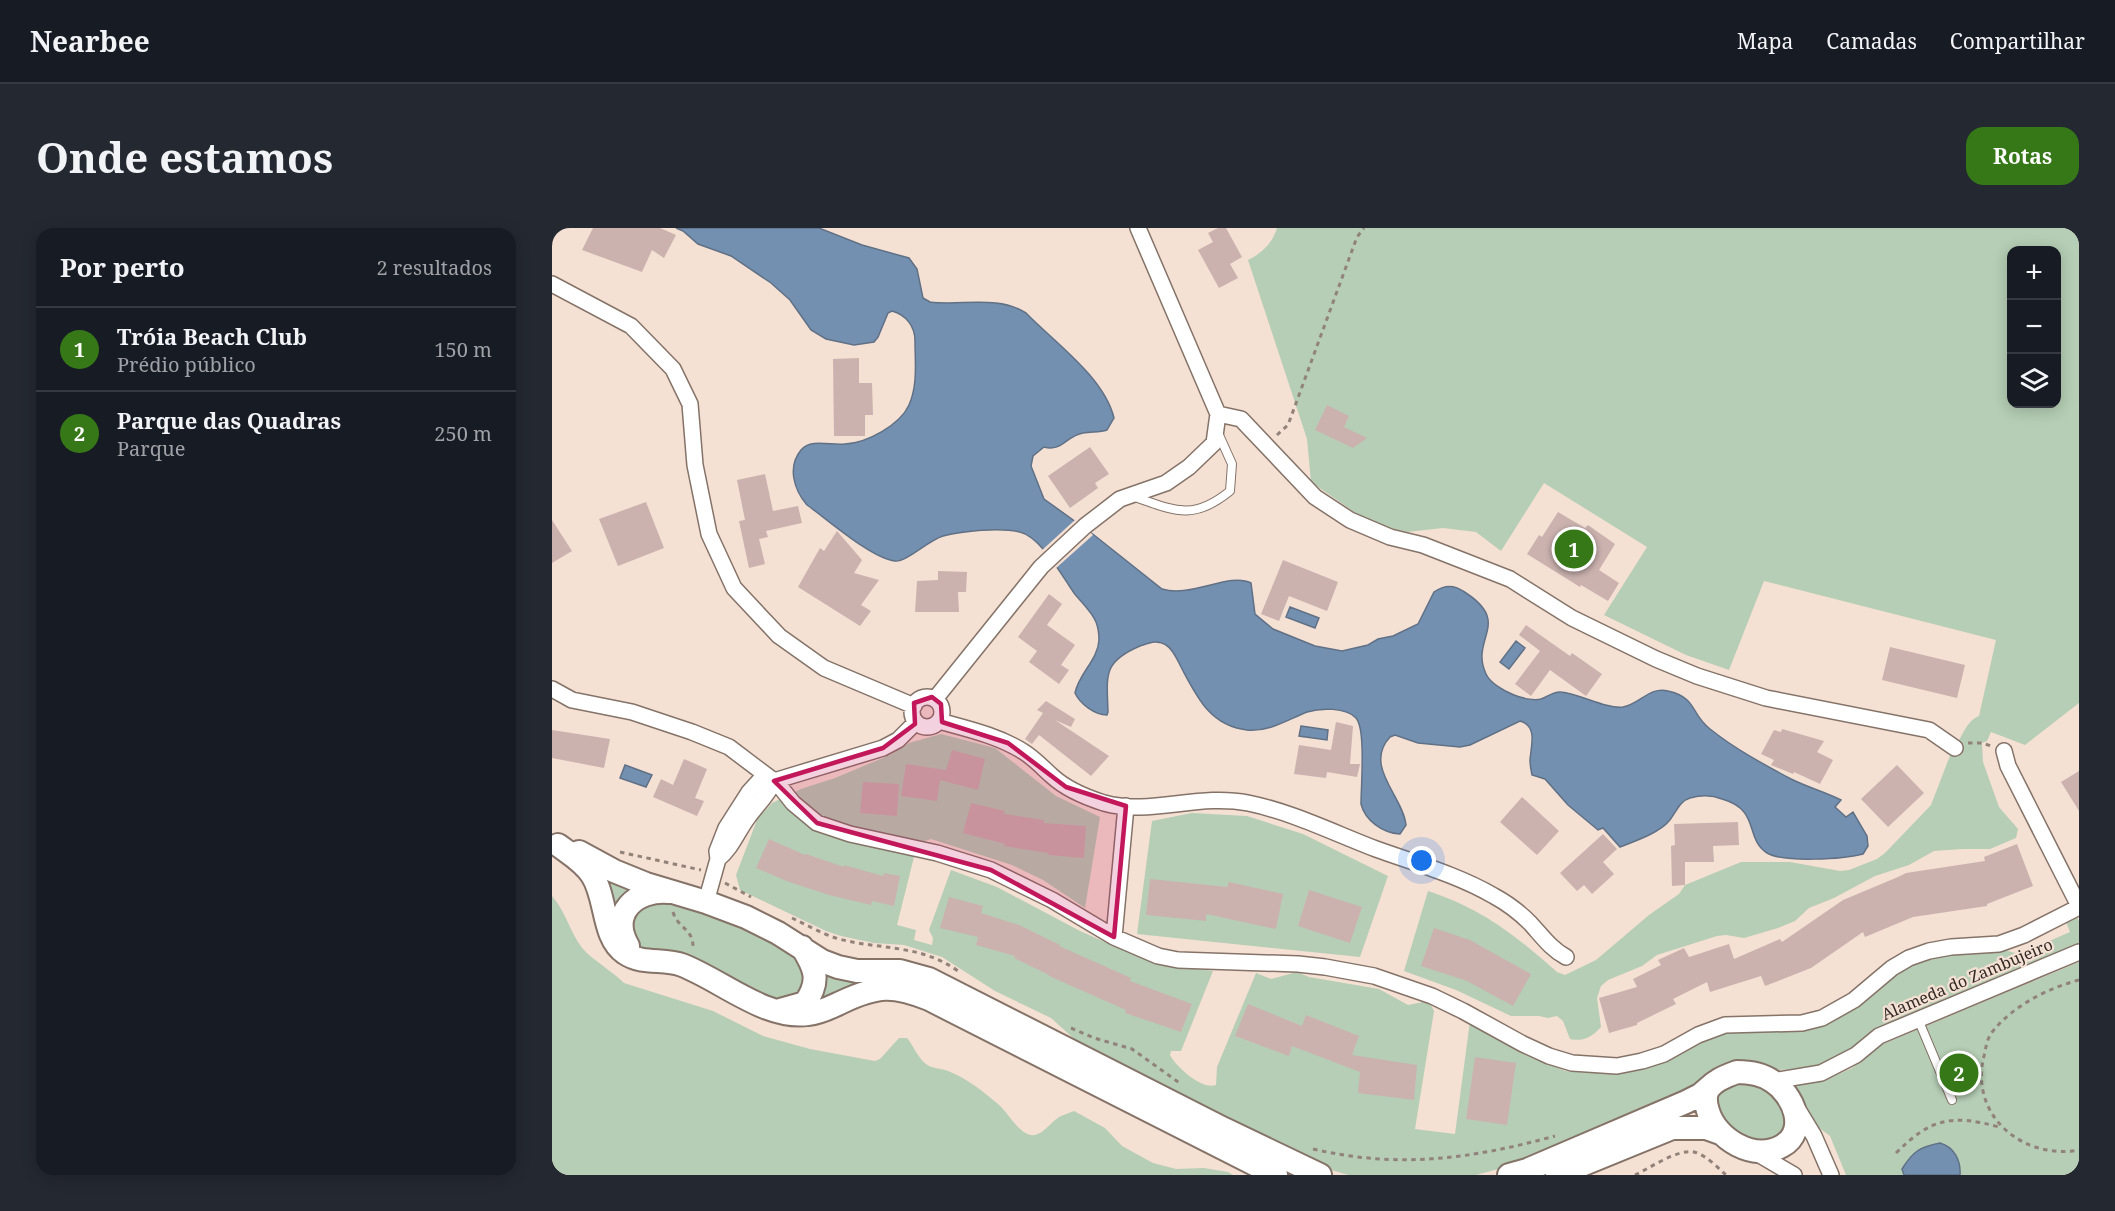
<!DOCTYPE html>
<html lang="pt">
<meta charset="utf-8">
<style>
:root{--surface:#171b24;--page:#242831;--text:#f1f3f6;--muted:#9ea1a6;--line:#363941;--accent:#367818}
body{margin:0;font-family:"Noto Serif",serif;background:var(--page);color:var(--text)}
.controls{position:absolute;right:18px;top:18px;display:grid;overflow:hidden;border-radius:12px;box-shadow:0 3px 15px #0003}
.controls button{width:54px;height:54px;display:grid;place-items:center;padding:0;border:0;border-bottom:2px solid var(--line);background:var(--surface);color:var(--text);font:30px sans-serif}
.you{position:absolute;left:870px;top:633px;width:21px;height:21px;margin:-15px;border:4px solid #fff;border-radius:50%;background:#1a73e8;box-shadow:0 0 0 9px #1a73e833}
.badge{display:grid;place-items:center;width:39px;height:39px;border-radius:50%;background:var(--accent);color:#fff;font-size:20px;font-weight:700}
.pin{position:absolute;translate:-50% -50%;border:3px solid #fff;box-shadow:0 2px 6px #0006}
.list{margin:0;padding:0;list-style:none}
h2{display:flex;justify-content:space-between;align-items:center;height:78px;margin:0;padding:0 24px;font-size:26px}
h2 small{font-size:20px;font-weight:400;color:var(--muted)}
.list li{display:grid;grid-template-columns:39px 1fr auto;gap:18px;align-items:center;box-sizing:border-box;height:84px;padding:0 24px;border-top:2px solid var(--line)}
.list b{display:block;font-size:22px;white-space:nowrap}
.list p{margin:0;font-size:20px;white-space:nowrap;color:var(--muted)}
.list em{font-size:20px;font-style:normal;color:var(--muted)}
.icon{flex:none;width:33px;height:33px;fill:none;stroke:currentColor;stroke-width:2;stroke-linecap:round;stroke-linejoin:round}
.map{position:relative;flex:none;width:1527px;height:947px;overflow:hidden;border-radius:18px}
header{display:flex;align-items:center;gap:36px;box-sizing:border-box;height:84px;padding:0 30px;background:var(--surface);border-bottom:2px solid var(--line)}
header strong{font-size:28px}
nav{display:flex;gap:33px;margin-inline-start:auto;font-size:21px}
.intro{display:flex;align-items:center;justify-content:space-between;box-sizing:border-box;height:144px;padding:0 36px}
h1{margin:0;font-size:42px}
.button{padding:15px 27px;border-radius:18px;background:var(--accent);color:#fff;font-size:21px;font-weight:700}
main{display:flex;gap:36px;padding:0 36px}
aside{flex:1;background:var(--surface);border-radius:18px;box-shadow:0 3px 15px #0003}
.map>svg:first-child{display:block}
.green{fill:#b6ceb5;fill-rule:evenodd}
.water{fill:#7390b0;stroke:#607186;stroke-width:1.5}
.pier{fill:#f5e0d4}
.building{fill:#cbb2af}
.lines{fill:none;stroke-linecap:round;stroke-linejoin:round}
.service-casing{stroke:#857368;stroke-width:10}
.minor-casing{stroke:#857368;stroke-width:18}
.secondary-casing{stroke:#857368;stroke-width:26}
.path{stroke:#91837a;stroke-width:3;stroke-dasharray:4.5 4.5;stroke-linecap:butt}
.service{stroke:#fff;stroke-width:8}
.minor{stroke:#fff;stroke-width:15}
.secondary{stroke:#fff;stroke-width:22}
.marked{fill:#c2185b;fill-opacity:0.2;stroke:#c2185b;stroke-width:4.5;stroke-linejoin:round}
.labels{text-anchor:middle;stroke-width:4.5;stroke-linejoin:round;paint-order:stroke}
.street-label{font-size:16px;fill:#322a25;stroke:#f5e0d4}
</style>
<header>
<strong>Nearbee</strong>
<nav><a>Mapa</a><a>Camadas</a><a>Compartilhar</a></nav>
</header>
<div class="intro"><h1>Onde estamos</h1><a class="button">Rotas</a></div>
<main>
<aside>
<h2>Por perto<small>2 resultados</small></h2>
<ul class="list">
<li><span class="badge">1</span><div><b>Tróia Beach Club</b><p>Prédio público</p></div><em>150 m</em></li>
<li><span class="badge">2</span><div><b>Parque das Quadras</b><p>Parque</p></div><em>250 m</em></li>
</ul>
</aside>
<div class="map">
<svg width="1527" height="947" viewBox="0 0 1527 947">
<rect width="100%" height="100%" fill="#f5e0d4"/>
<path class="green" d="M725 0H1527V475L1473 517 1439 504 1435 513 1430 515 1431 534 1447 579 1466 601 1464 610 1438 621H1410L1382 623 1357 637 1323 648 1282 670 1257 680 1243 693 1226 700 1192 710 1174 707 1165 708 1105 727 1090 738 1056 752 1049 758 1045 770 1049 799C1040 809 1031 814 1018 811L1011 793 1005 788 996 790 987 788H959L904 762 852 743 876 663C930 681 962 706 1005 744L1013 747 1044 732 1097 687 1127 666 1133 657 1189 634H1238L1288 643 1297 642 1325 631 1333 625 1379 577 1399 525C1409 514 1412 494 1427 488L1444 412 1212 353 1177 442 1134 427 1052 387 1095 319 992 255 949 323 924 304 891 300 855 304 818 295 759 254 755 211 696 32C710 25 720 16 725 0ZM1460 22H1504V176H1460Z
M389 506 443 520 504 568 548 589 533 680 491 652 460 637 379 611C370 613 367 618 363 625L345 697 364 702 362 712 380 717 381 710 377 702 399 642 445 659 528 703 580 726 608 736 661 743 629 823H619L618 827C625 840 650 862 664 857L665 839 704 745 719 751 745 744 757 749 827 761 856 777 871 774 878 775 882 783 863 901 903 906 918 793 963 820 1013 843 1037 845 1058 844 1168 804 1229 803 1259 800 1364 733 1419 722H1452L1467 726 1518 704 1513 691 1524 686 1527 693V720L1294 827 1264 839 1228 842 1216 839 1148 856 961 937 924 947H796L773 940 530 818 499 790 443 763 390 729 352 717 322 715 289 708 274 703 188 662 184 647 205 592 220 575 249 561 283 550 338 527 357 515Z
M640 585 695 588 751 606 836 648 808 729 585 706 600 593Z
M42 637 89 659 64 682Z
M0 668C14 684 19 707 31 721 42 733 60 743 72 755L161 783 211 808 258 821 323 833 328 831 347 810H355C362 818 365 829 374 836 380 841 388 840 396 843 413 849 432 864 446 876 455 883 466 905 479 907 490 909 499 893 509 888 513 886 518 885 522 883L553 900 570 918 601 935 624 941 652 940 676 944 681 947H0Z
M112 672 183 695 236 722 253 739 252 764 231 774 87 718 81 711 79 685 85 678Z
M1527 734V947H1294L1278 908 1266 899 1238 856 1276 851 1300 840 1331 816Z
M269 742 318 753 265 776Z
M1199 854C1229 870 1229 868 1235 902L1223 912 1205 914 1173 900 1162 868 1178 855Z"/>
<path class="water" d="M124 0H267L310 17 357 30 365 41 371 70 378 74C409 78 446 67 474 85 502 114 552 149 562 190L555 202C547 205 539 203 531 205 514 208 510 224 492 219L481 228 479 238 492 271 542 307 610 361C640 370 677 344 699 355L703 386 721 401 763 418 790 423 816 417 826 411 841 408 866 396 882 364C892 357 901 356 911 363 962 395 917 410 934 446 938 455 952 463 962 467 969 470 982 473 989 471 995 469 1002 463 1009 464 1028 466 1054 481 1071 479 1088 476 1098 458 1116 463 1146 470 1138 486 1158 501 1183 521 1211 536 1239 551 1255 559 1273 564 1289 572L1283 579 1294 589 1301 584 1315 608 1316 618 1311 626C1292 631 1232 635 1215 625 1192 610 1209 582 1170 571 1160 567 1149 567 1138 570 1127 573 1124 585 1117 593 1107 605 1083 613 1068 619L1051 600 1046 602 1016 577 993 551 980 547C979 542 978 537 978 532 979 518 986 498 968 493L918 517 908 519 866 515 843 507 838 509C811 538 851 568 854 597L848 606C830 605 813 592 809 576 809 559 814 501 804 490 794 479 768 480 755 484 735 492 717 504 695 502 658 498 645 469 629 439 625 431 621 421 614 417 605 411 597 415 588 418 550 434 555 448 556 484L555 487C543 487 528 476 523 465 527 445 546 432 547 412 547 407 546 399 544 394 540 384 529 374 522 365 510 348 489 309 468 304 448 299 411 303 391 308 375 313 355 334 343 333 320 331 275 291 255 277 242 262 235 239 249 222 259 210 280 218 293 216 315 215 348 197 357 177 366 157 363 133 363 113 363 98 354 87 340 83L336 85 326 109 322 114 302 117 274 111 259 102 238 72 219 55 179 28 146 16 131 3Z
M738 379 767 390 763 400 734 389Z
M964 413 973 420 957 441 948 434Z
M749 498 776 502 775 512 747 508Z
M73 537 100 547 94 559 68 550Z
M1388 915C1402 919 1409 932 1408 947H1352L1350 941C1361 923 1368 919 1388 915Z"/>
<path class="pier" d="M524 291 541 307 503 341 488 324Z"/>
<path class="building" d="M41 0H108L124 7 112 30 100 22 90 44 30 22Z
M666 0H674L690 29 678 36 686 50 667 60 646 22 661 14 656 5Z
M307 130V155H320L321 187H313V208H282L281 131Z
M775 177 797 188 792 199 815 210 801 220 763 202Z
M538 219 557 246 543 255 546 260 518 280 496 248Z
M213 246 221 283 246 278 250 295 214 303 216 309 207 311 213 336 197 340 187 293 193 292 185 252Z
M94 274 112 320 66 338 47 291Z
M1006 284 1033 300 1036 297 1063 316 1047 342 1067 355 1056 373 1029 357 1028 359 975 326 987 307 990 309Z
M0 292 20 323 0 335Z
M285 303 310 332 302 345 327 352 309 377 319 383 308 398 246 359 268 320 272 323Z
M731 332 786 354 775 383 737 368 727 393 709 386Z
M386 343 415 344 414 364H406L407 384H363L365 353 386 352Z
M497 366 510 376 495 397 523 417 509 437 517 442 507 456 477 434 485 423 466 409Z
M974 397 1018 428 1020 425 1050 446 1034 468 998 442 979 468 963 456 988 423 967 407Z
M1338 419 1413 437 1405 470 1330 452Z
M494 473 523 491 519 499 503 492 557 528 539 548 487 507 480 516 473 511 491 485 485 482Z
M784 494 801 498 798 536H808L805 549 775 544 774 550 742 546 747 517 779 522Z
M1230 501 1272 513 1265 524 1281 532 1268 556 1242 544 1241 546 1219 537 1222 532 1209 526 1222 502 1229 504Z
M0 502 58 511 52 540 0 530Z
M400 522 433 531 426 562 388 552 385 573 349 568 354 536 394 542Z
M132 531 155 541 143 570 152 573 145 588 101 569 109 551 121 557Z
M1345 537 1372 565 1336 599 1309 571Z
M1527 543V583L1509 554Z
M311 554 347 556 345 588 308 585Z
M970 569 1007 603 985 627 948 594Z
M419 575 453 583 452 586 492 592V595L534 598 532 630 496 627V625L452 618 453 616 411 605Z
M1186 594 1187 617 1161 618 1162 634H1133V657L1120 658 1119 618 1123 617 1122 596Z
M1051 606 1065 621 1051 634 1062 646 1040 666 1032 657 1025 663 1008 645Z
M217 611 253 627 254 626 292 639V637L331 648 332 645 348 648 342 678 320 673 319 677 277 667 237 654 204 640Z
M1465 616 1481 658 1435 676V678L1361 689 1313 709 1311 704 1259 740 1213 758 1209 748 1158 764 1155 754 1121 771 1124 776 1085 795V797L1057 805 1047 770 1085 759 1081 751 1109 737 1106 732 1132 720 1137 729 1177 716 1182 731 1228 711 1230 714 1291 672 1346 649 1354 645 1433 633 1432 629Z
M598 651 675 659 677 654 731 666 724 701 654 686V693L594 687Z
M757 662 810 679 798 715 746 698Z
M397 669 431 678 429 685 467 697 508 717 507 718 579 750 578 753 640 776 629 804 573 785 574 782 497 748V747L462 730 463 728 424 717 426 709 388 700Z
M882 700 918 712 979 746 961 778 915 753 869 738Z
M696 776 750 798 754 787 807 808 800 827 865 837 862 872 806 865 808 844 740 818 737 828 683 808Z
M923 829 964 835 955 897 914 891Z"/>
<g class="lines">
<g class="service-casing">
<path id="service" d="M580 268C621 282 640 294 678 263L680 236 667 207
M1366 791 1400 872"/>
</g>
<g class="minor-casing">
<path id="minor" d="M0 56 79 98 121 141 138 176 143 237 157 306 182 360 227 408 272 440 362 478
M666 186 689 191 763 269 798 292 838 309 871 317 958 351 1020 390 1104 431 1145 448 1214 470 1377 502 1403 520
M0 461 20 472 80 484 140 504 177 519 226 556 241 575 265 595 298 606 385 625 439 642 500 672 562 709 606 728 626 732 746 736 773 739 822 748 880 768 911 783 971 816 997 828 1020 835 1065 838 1090 833 1112 826 1146 807 1173 797 1250 795 1270 790 1302 772 1340 740 1357 730 1377 723 1399 719 1447 716 1472 707 1527 679
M360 484a15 15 0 1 1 30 0a15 15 0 1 1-30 0Z
M383 471 489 339 533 298 568 271 614 255 637 239 662 215 666 186 586 0
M387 493C416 501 447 508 472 524 483 531 491 540 500 548 514 561 533 569 552 575 599 588 646 565 696 575 740 584 782 605 824 621 863 635 906 647 942 668 955 675 968 685 978 695 990 708 999 721 1014 729
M1452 523 1456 538 1527 678
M166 631C180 620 186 602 197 588 206 576 216 567 222 553L331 520 346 512 364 494
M154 674 166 631 165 623 174 600 197 564 208 552 215 548
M562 709 574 578
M1221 853 1269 845 1304 827 1327 808 1527 724
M1245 880 1262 908 1279 947
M1201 923 1242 947"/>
</g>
<g class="secondary-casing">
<path id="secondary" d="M6 617C18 626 32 634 40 647 55 669 50 710 73 725 90 737 112 730 130 737 169 752 214 792 256 786 268 785 279 779 290 774 326 757 341 757 377 771L724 947
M27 624 62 643 94 656 154 674 194 689 226 705 270 733 286 739 305 743H348L377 751 672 901 768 947
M76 718C57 685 84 661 117 664
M228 782 253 775C269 753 263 740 250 719
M1185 844C1197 844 1210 846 1220 853 1241 866 1257 903 1230 918 1202 934 1164 911 1156 883 1154 877 1153 870 1155 864 1160 853 1174 848 1185 844Z
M957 947 975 942 1134 874 1148 867 1162 855
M1005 947 1120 900H1154L1168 905"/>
</g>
<path class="path" d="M725 207 736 197 805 9 812 0
M1416 515H1430L1439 518
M68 624 149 642
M173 655 199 669
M121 684C126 701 142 700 141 721
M240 690C255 697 270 706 287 711 329 722 368 716 406 743
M1527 752C1496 760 1461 778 1441 803 1435 810 1434 819 1432 828 1417 888 1471 932 1527 922
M519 800 542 810 580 821 629 856
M761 921C847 941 919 931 1003 908
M1344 925C1379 890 1400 886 1447 899
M1083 947C1098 940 1125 921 1142 924 1154 927 1165 939 1174 947"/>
<use href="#service" class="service"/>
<use href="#minor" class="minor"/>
<use href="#secondary" class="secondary"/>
</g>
<path class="marked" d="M380 469 389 476 390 494 456 515 514 559 574 578 562 709 439 642 265 595 222 553 331 520 363 496 362 475Z"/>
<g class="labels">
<g class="street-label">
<text transform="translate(1415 751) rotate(-23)" y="6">Alameda do Zambujeiro</text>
</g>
</g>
</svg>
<div class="controls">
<button>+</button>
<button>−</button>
<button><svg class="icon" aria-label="layers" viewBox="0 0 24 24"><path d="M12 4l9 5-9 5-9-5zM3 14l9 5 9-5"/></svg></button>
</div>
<div class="you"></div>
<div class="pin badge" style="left:1022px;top:321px">1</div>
<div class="pin badge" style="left:1407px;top:845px">2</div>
</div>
</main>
